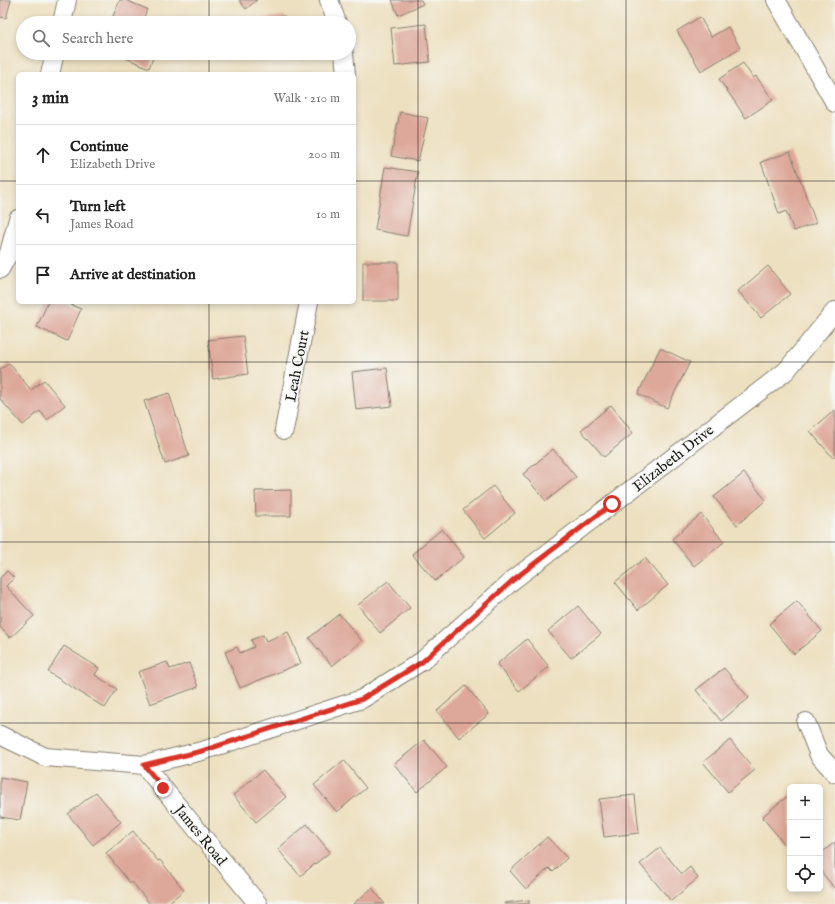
<!DOCTYPE html>
<meta charset="utf-8">
<style>
:root{--surface:#fff;--page:#f6f6f6;--text:#222;--muted:#767676;--line:#e0e0e0}
body{margin:0;font-family:"IM FELL English",serif;background:var(--page);color:var(--text)}
.controls{position:absolute;right:12px;bottom:12px;display:grid;overflow:hidden;border-radius:6px;box-shadow:0 2px 6px #0003}
.controls button{width:36px;height:36px;display:grid;place-items:center;padding:0;border:0;border-bottom:1px solid var(--line);background:var(--surface);color:var(--text);font:20px sans-serif}
.stop{position:absolute;width:12px;height:12px;margin:-9px;border:3px solid #d93025;border-radius:50%;background:#fff}
.stop.end{background:#d93025;border-color:#fff;box-shadow:0 1px 4px #0008}
.list{margin:0;padding:0;list-style:none}
h2{display:flex;justify-content:space-between;align-items:center;height:52px;margin:0;padding:0 16px;font-size:17px}
h2 small{font-size:13px;font-weight:400;color:var(--muted)}
.list li{display:grid;grid-template-columns:26px 1fr auto;gap:12px;align-items:center;box-sizing:border-box;height:60px;padding:0 16px;border-top:1px solid var(--line)}
.list b{display:block;font-size:15px;white-space:nowrap}
.list p{margin:0;font-size:13px;white-space:nowrap;color:var(--muted)}
.list em{font-size:13px;font-style:normal;color:var(--muted)}
.icon{flex:none;width:22px;height:22px;fill:none;stroke:currentColor;stroke-width:2;stroke-linecap:round;stroke-linejoin:round}
.map{position:relative;flex:none;width:835px;height:904px;overflow:hidden}
.search{position:absolute;background:var(--surface);box-shadow:0 2px 6px #0003;left:16px;top:16px;width:340px;height:44px;display:flex;align-items:center;gap:10px;box-sizing:border-box;padding:0 14px;border-radius:22px;color:var(--muted);font-size:15px}
.panel{position:absolute;background:var(--surface);box-shadow:0 2px 6px #0003;left:16px;top:72px;width:340px;height:232px;border-radius:6px}
.map>svg:first-child{display:block}
.building{fill:#dda89a}
.lines{fill:none;stroke-linecap:round;stroke-linejoin:round}
.minor-casing{stroke:#847e6e;stroke-width:20}
.minor{stroke:#fff;stroke-width:18}
.route{stroke:#d93025;stroke-width:5}
.grid{fill:none;stroke:#1c1c1c;stroke-width:1;stroke-opacity:0.55}
.labels{text-anchor:middle;stroke-width:3.5;stroke-linejoin:round;paint-order:stroke}
.street-label{font-size:15px;fill:#1c1c1c;stroke:#f6f6f2}
</style>
<div class="map">
<svg width="835" height="904" viewBox="0 0 835 904">
<rect width="100%" height="100%" fill="#f6f6f2"/>
<filter id="ink" filterUnits="userSpaceOnUse"><feTurbulence type="fractalNoise" baseFrequency=".025" numOctaves="2"/><feDisplacementMap in="SourceGraphic" scale="8" xChannelSelector="R" yChannelSelector="G"/><feConvolveMatrix kernelMatrix="1 2 1 2 8 2 1 2 1" color-interpolation-filters="sRGB"/></filter>
<filter id="wash" filterUnits="userSpaceOnUse"><feTurbulence type="fractalNoise" baseFrequency=".012" numOctaves="4" result="noise"/><feDisplacementMap in="SourceGraphic" scale="16" xChannelSelector="R" yChannelSelector="G"/><feGaussianBlur stdDeviation="0.9" result="paint"/><feColorMatrix in="noise" values="0 0 0 0 0 0 0 0 0 0 0 0 0 0 0 0 0 1.4 0 .05"/><feComposite in="paint" operator="in"/></filter>
<g filter="url(#wash)">
<rect width="100%" height="100%" fill="#ede0c0"/>
<g id="blocks">
<path class="building" d="M0 0H11L6 18 0 17Z
M120 0H125L147 9 142 23H110Z
M239 0H257L246 9Z
M392 0H421L423 4 398 15Z
M285 16 286 23H250V20Z
M700 17 711 37 728 27 740 48 701 71 677 31Z
M426 24 430 62 395 66 391 28Z
M114 53H155L149 68Z
M254 53H290V55L255 59Z
M743 63 753 78 756 76 773 100 746 118 719 79Z
M400 112 428 118 418 161 391 156Z
M790 152 816 223 794 231 786 211 779 214 761 162Z
M385 167 418 172 407 236 375 230Z
M363 262H398V301H363Z
M768 266 790 294 761 318 738 291Z
M48 302H73L71 305 81 309 67 341 37 327Z
M243 336 248 374 213 379 208 340Z
M660 348 690 362 667 408 638 394Z
M9 363 31 390 44 380 65 405 47 420 40 411 23 425 0 399V370Z
M387 368 392 406 356 410 352 372Z
M169 393 189 456 165 464 144 401Z
M611 405 633 433 604 457 581 430Z
M835 410V456L833 458 810 431Z
M553 449 576 477 546 501 523 474Z
M744 473 766 500 737 525 714 497Z
M493 486 515 513 485 538 463 510Z
M291 490V516H256L255 491Z
M701 514 724 542 694 566 672 539Z
M442 529 464 557 435 581 412 554Z
M645 558 668 585 638 610 615 582Z
M7 571 14 578 6 586 34 616 10 638 0 627V578Z
M388 581 410 608 380 633 358 605Z
M797 601 822 631 794 654 769 624Z
M578 606 601 634 571 658 548 631Z
M339 614 362 641 332 666 309 638Z
M288 632 301 663 240 688 225 652 237 647 240 653 254 647 251 640 263 635 266 641Z
M527 639 549 667 519 691 497 664Z
M64 646 99 668 95 675 117 689 105 708 48 672Z
M167 662 170 669 189 663 198 687 150 704 138 672Z
M724 668 749 698 721 721 696 690Z
M466 686 489 714 459 738 437 711Z
M424 740 447 767 417 792 394 764Z
M730 740 755 770 728 792 703 762Z
M344 760 366 788 337 812 314 785Z
M263 770 286 797 256 822 233 795Z
M0 777 27 782 20 820 0 817Z
M96 792 121 822 93 845 68 814Z
M790 794V844L787 847 762 817Z
M635 795 639 833 604 837 599 799Z
M307 824 330 852 300 876 278 849Z
M133 831 158 861 160 860 184 890 167 904H150L132 882 130 883 106 853Z
M547 837 567 858 553 872 549 868 526 889 510 871Z
M835 842V889L820 870V854Z
M660 848 682 874 690 867 698 878 671 901 640 864Z
M372 888 385 904H353Z
M529 900V904H504V903Z"/>
</g>
</g>
<g filter="url(#ink)">
<use href="#blocks" fill-opacity="0" stroke="#847e6e" stroke-width="1"/>
<g class="lines">
<g class="minor-casing">
<path id="minor" d="M329 0 337 23
M776 0 835 103
M62 23 67 0
M344 53 346 74
M50 74 55 53
M0 269 9 253 18 219
M284 430 309 302
M806 722 819 755 835 773
M0 735 45 757 144 765 202 751 362 699 422 661 513 580 786 371 835 311
M144 765 258 904"/>
</g>
<use href="#minor" class="minor"/>
</g>
</g>
<g class="lines" filter="url(#ink)">
<path class="route" d="M163 788 144 765 202 751 362 699 422 662 513 580 612 504"/>
</g>
<path class="grid" d="M209 0V23M418 0V904M626 0V904M209 53V74M0 181H18M354 181H835M209 302V904M0 362H835M0 542H835M0 723H835"/>
<g class="labels">
<g class="street-label">
<text transform="translate(297 366) rotate(-79)" y="5">Leah Court</text>
<text transform="translate(673 458) rotate(-38)" y="5">Elizabeth Drive</text>
<text transform="translate(201 835) rotate(51)" y="5">James Road</text>
</g>
</g>
</svg>
<div class="controls">
<button>+</button>
<button>−</button>
<button><svg class="icon" aria-label="locate" viewBox="0 0 24 24"><circle cx="12" cy="12" r="6"/><path d="M12 2v4M12 18v4M2 12h4M18 12h4"/></svg></button>
</div>
<div class="stop" style="left:612px;top:504px"></div>
<div class="stop end" style="left:163px;top:788px"></div>
<div class="search"><svg class="icon" aria-label="search" viewBox="0 0 24 24"><circle cx="10" cy="10" r="6"/><path d="M15 15l6 6"/></svg>Search here</div>
<section class="panel">
<h2>3 min<small>Walk · 210 m</small></h2>
<ul class="list">
<li><svg class="icon" aria-label="ahead" viewBox="0 0 24 24"><path d="M12 20V5M6 11l6-6 6 6"/></svg><div><b>Continue</b><p>Elizabeth Drive</p></div><em>200 m</em></li>
<li><svg class="icon" aria-label="left" viewBox="0 0 24 24"><path d="M17 20v-9H6M10 6l-5 5 5 5"/></svg><div><b>Turn left</b><p>James Road</p></div><em>10 m</em></li>
<li><svg class="icon" aria-label="arrive" viewBox="0 0 24 24"><path d="M6 21V4h12l-3 4 3 4H6"/></svg><div><b>Arrive at destination</b></div></li>
</ul>
</section>
</div>
